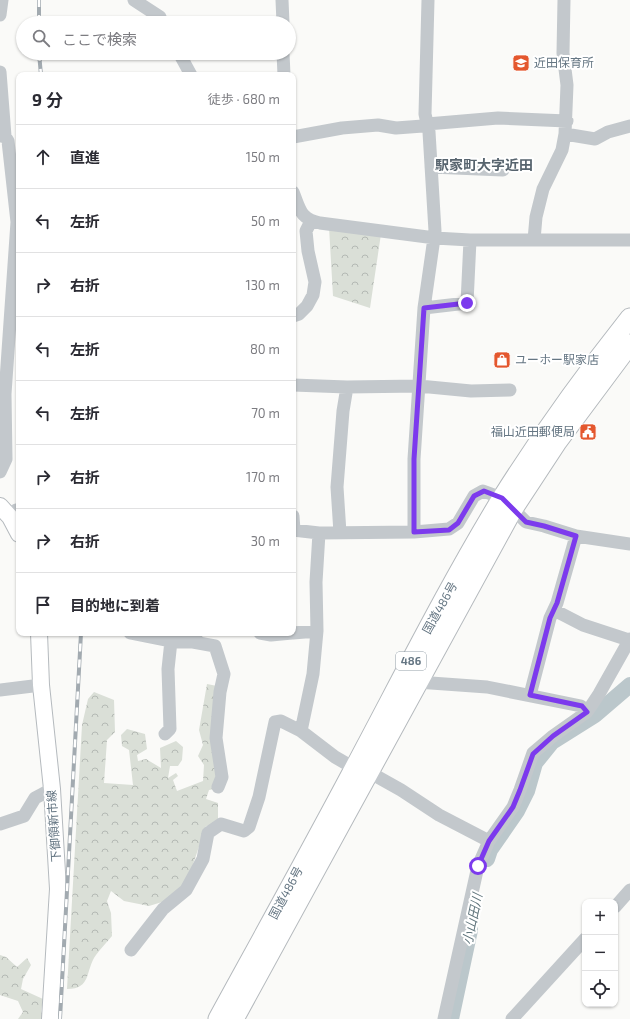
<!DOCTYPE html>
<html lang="ja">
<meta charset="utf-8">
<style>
:root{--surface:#fff;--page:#f7f7f7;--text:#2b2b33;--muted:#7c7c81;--line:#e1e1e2}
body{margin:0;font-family:"Exo 2","Noto Sans JP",sans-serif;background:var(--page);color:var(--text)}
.controls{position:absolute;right:12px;bottom:12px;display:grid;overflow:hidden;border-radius:8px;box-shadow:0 1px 3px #0004}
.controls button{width:36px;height:36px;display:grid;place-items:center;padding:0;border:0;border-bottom:1px solid var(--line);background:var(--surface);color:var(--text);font:20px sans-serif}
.stop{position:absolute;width:12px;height:12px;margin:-9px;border:3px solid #7c3aed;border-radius:50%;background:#fff}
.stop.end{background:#7c3aed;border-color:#fff;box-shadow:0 1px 4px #0008}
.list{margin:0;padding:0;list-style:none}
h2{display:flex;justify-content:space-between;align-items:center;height:52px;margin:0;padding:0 16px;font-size:17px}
h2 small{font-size:13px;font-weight:400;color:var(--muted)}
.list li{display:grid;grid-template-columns:26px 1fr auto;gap:12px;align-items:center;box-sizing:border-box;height:64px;padding:0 16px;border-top:1px solid var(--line)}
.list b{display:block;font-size:15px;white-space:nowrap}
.list em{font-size:13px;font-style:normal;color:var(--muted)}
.icon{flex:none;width:22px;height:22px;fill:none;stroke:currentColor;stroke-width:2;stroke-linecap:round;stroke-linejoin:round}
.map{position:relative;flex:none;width:630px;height:1019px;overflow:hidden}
.search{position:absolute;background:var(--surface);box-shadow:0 1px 3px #0004;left:16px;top:16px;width:280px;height:44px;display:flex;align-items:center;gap:10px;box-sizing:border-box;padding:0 14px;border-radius:22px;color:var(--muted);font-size:15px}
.panel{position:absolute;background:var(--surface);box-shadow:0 1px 3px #0004;left:16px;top:72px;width:280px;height:564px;border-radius:8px}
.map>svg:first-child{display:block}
.forest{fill:url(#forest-crowns)}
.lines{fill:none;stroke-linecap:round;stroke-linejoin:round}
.river{stroke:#bbc7cb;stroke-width:16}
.major-casing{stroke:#b5babe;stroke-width:18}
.highway-casing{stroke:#b4b9bd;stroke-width:21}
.minor{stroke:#c3c8cc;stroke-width:13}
.major{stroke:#fff;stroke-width:16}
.highway{stroke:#fff;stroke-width:19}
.rail-casing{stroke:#a2aab0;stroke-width:4}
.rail{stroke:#fff;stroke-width:2.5;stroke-dasharray:8;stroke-linecap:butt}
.route{stroke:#7c3aed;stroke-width:5}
.labels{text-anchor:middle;stroke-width:4;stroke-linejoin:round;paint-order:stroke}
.shield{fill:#fff;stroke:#939fa8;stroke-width:1}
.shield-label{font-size:11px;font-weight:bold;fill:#657683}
.poi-label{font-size:12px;fill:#657683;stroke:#fff;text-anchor:start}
.street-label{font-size:12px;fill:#657683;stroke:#fff}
.water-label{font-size:13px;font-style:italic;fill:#60757c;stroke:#fff}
.quarter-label{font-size:14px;font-weight:bold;fill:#57646e;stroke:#fff}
</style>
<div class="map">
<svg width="630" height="1019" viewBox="0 0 630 1019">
<defs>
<pattern id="forest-crowns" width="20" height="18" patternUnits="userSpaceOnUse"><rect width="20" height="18" fill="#dadfd7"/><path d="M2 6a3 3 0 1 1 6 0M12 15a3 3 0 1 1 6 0" fill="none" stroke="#b4b9b4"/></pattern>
</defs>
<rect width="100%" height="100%" fill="#fafaf8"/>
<path class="forest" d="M329 227 381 234 370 308 333 296Z
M207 684 217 686 218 774 215 789 209 790 206 799 218 803V825L206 826 186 885 172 899 149 906 124 901 111 891 107 901 111 913 112 936C107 942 101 948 96 955 85 970 92 989 67 989L82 725 88 699 94 692 114 700 115 732 107 740 104 783 133 785 129 750 122 746 121 735 127 729 145 734 147 749 137 755 138 761 146 759 161 768 160 748 176 741 183 747 182 760 178 766H170L168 778 176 773 178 776 173 780 177 791 203 781 204 765 198 756 203 745 199 730Z
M0 955 6 957 17 967 27 958 31 965 23 979 21 989 43 999 41 1011 44 1019H18L23 1012 18 1001 0 995Z"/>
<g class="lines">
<path class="river" d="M487 859 490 850 517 811 527 791 535 763 552 742 595 715 630 685
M451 1019 470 930"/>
<g class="major-casing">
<path id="major" d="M0 506 10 517 19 534
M39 633 41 685 52 789 58 889 50 1019"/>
</g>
<g class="highway-casing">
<path id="highway" d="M218 1019C264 935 310 852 355 767 403 677 449 585 502 498 541 436 584 376 630 318
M234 1019 513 509 557 442 630 344"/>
</g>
<path class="minor" d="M134 0 160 17 162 23
M282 0 283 23
M0 15 2 0
M179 53 191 75
M283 53 284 75
M0 72 5 136
M565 134 595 139 608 132 630 126
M0 136H5L8 141 17 222 5 394 6 459 0 472
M293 137 342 128 378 125 396 128 423 126 427 124 498 118 567 121
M431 167 503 170
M293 192C300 209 300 219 320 223L435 238 470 240H630
M534 240 536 217 543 189 562 150 565 134 567 85 563 53 564 0
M424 308 467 303 470 240
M293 316 299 314 307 306 313 295 315 282 308 251 306 231 311 221
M293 385 347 387 419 386 471 391 510 390
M293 516 294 530
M10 517 16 510 19 515
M293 530 319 533 414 532 449 529 458 523 474 496 483 491 502 498 526 522 544 526 576 536 630 544
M414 532V459L424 308 435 231 429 132 425 114 428 0
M340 533 337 487 343 411 347 387
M554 610 583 625 629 640
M130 633 175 642H193L196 635
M260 633 271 635 292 633
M293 633 317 631
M193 642 215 646 224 674 220 692 216 738 222 777 218 787
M417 682 487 687 581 706 587 712
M0 690 41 685
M530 695 550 618 557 603 576 536
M301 731 313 674 317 631 316 582 319 533
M165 734 170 729 168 669 171 641
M0 824 24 816 35 798 52 789
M615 907 630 890
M131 950 163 909 186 890 203 859 208 833 221 824 244 831 249 827 259 797 275 722 281 721 301 731 335 757 354 768 376 776 401 790 439 815 489 841
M444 1019 478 866 489 841 513 807 520 790 533 753 553 736 587 712 599 694 630 639
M512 1019 585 939"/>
<use href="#major" class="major"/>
<use href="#highway" class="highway"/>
<g class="rail-casing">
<path id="rail" d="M39 23V0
M39 53 41 75
M60 1019 81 633"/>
</g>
<use href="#rail" class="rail"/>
</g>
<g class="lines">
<path class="route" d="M467 303 424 308 414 459V532L449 530 458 523 474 496 484 491 502 498 526 522 544 526 576 536 557 603 550 618 530 695 582 706 587 712 553 736 533 754 520 790 513 807 489 841 478 866"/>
</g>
<defs>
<g id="school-square" transform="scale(0.9)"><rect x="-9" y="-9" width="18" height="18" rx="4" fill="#e4572e" stroke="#fff"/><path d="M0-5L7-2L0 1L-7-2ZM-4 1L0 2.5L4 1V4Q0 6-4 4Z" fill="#fff"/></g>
<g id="shop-square" transform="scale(0.9)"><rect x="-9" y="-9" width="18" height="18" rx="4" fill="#e4572e" stroke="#fff"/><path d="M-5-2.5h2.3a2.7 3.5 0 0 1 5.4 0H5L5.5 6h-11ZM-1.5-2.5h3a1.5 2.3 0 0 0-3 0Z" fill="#fff"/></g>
<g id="civic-square" transform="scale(0.9)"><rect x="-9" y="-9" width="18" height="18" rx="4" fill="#e4572e" stroke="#fff"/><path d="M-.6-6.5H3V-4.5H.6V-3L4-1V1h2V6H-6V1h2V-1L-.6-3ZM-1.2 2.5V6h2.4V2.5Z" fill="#fff"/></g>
</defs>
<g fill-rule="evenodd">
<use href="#school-square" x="521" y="63"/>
<use href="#shop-square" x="502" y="360"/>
<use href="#civic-square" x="588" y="432"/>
</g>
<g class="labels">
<rect class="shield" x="396" y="652" width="30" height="18" rx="3"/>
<g class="shield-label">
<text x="411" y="665">486</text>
</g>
<g class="poi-label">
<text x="534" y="67">近田保育所</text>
<text x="515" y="364">ユーホー駅家店</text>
<text x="575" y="436" text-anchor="end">福山近田郵便局</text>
</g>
<g class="street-label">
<text transform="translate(440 608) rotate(-61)" y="4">国道486号</text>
<text transform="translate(54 826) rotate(-94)" y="4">下御領新市線</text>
<text transform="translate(286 893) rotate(-62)" y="4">国道486号</text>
</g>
<g class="water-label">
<text transform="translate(472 919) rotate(-78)" y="5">小山田川</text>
</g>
<g class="quarter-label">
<text x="484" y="170">駅家町大字近田</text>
</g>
</g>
</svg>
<div class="controls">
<button>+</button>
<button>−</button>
<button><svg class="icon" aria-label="locate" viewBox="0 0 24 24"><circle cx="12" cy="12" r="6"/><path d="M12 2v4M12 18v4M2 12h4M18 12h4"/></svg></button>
</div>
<div class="stop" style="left:478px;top:866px"></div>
<div class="stop end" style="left:467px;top:303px"></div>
<div class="search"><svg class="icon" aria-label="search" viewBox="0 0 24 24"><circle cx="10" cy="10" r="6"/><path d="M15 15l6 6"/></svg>ここで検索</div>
<section class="panel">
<h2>9 分<small>徒歩 · 680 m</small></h2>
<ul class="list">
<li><svg class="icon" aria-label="ahead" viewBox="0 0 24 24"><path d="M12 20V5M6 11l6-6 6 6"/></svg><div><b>直進</b></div><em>150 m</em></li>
<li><svg class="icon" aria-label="left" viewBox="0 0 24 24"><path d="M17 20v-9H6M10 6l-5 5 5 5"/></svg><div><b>左折</b></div><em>50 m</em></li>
<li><svg class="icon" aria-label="right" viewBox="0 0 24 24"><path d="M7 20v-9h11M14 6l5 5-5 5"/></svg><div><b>右折</b></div><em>130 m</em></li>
<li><svg class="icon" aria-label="left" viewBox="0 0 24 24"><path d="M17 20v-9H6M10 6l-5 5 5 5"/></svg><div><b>左折</b></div><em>80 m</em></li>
<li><svg class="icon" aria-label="left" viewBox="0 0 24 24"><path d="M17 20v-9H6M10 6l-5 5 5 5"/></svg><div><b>左折</b></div><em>70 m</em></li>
<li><svg class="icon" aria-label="right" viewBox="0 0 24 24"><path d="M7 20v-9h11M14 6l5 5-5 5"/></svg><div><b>右折</b></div><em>170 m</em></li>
<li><svg class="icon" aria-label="right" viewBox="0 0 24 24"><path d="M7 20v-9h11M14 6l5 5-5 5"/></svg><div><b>右折</b></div><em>30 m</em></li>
<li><svg class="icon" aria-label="arrive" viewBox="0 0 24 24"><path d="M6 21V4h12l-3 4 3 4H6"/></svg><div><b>目的地に到着</b></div></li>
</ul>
</section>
</div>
